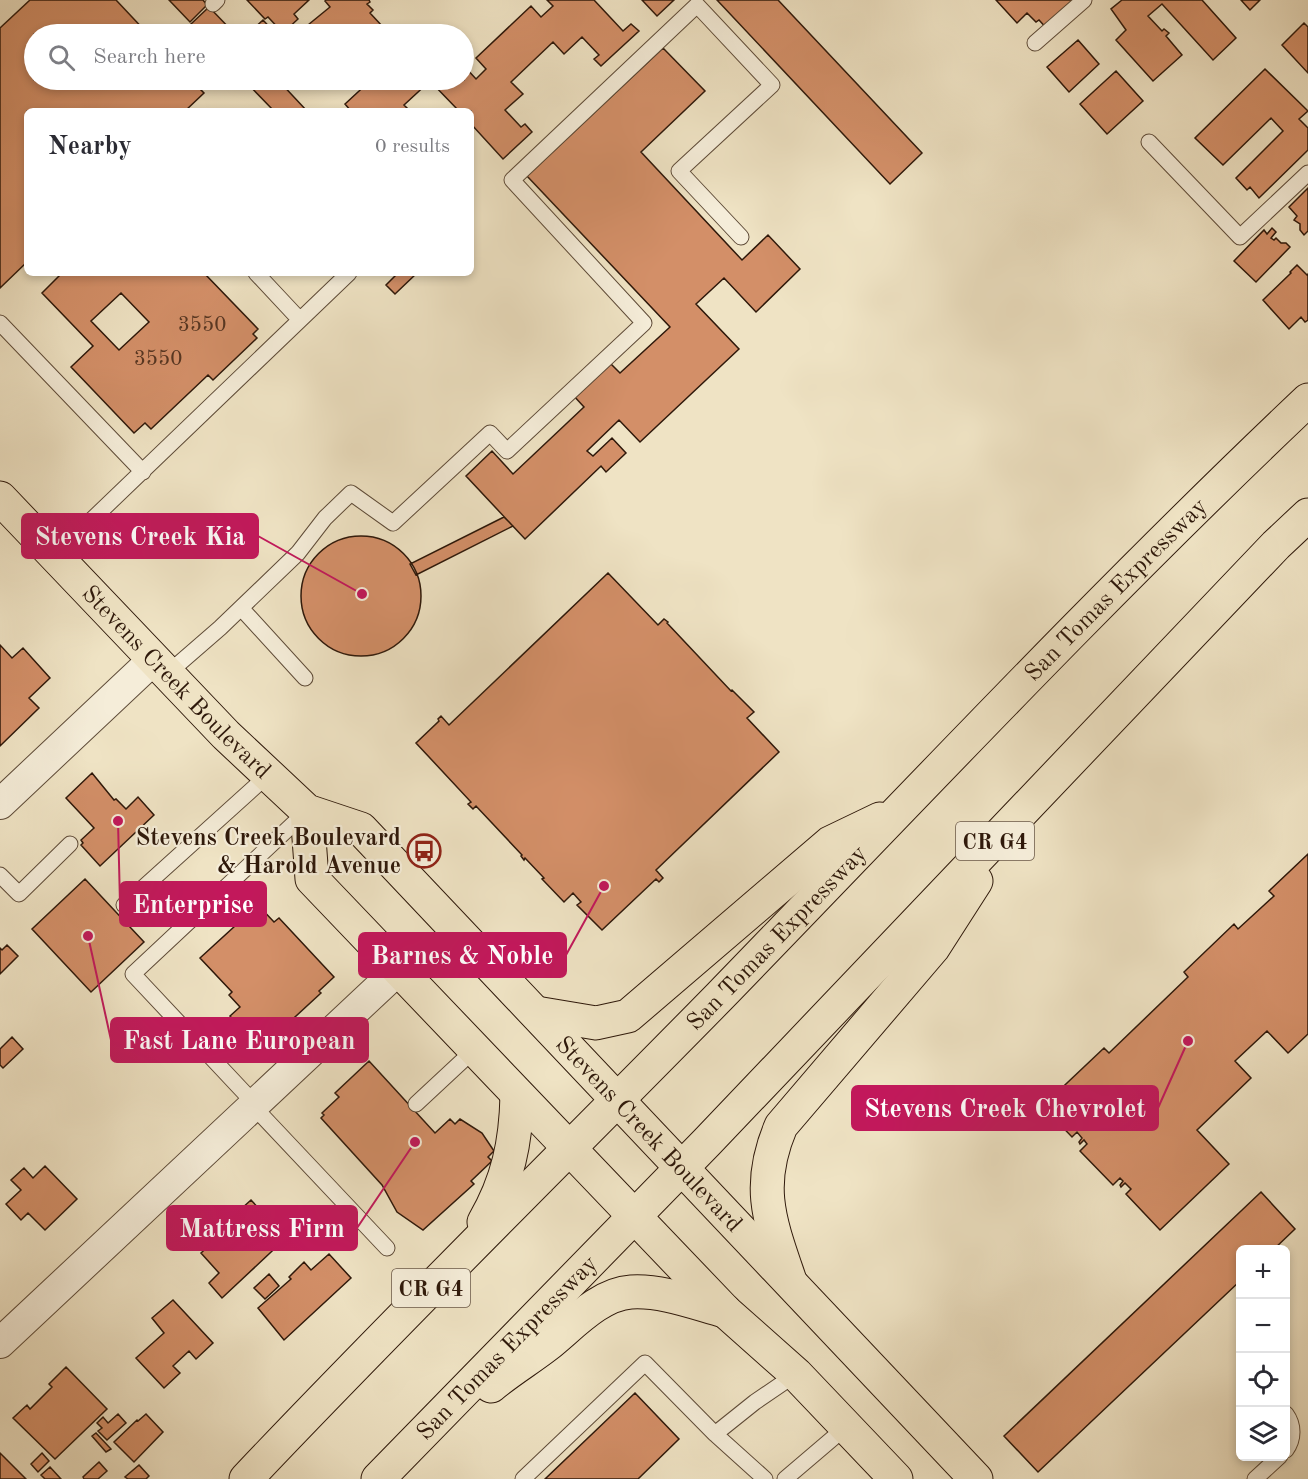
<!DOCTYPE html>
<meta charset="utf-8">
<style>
:root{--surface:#fff;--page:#f2f2f3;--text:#2b2b33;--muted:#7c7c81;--line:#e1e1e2}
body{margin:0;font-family:"Old Standard TT",serif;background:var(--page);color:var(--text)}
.controls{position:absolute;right:18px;bottom:18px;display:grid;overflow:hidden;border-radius:9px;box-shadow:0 3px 9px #0003}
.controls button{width:54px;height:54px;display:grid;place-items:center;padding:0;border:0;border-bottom:2px solid var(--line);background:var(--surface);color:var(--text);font:30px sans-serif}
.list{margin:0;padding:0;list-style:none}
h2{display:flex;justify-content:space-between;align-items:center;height:78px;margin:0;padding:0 24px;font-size:26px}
h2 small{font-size:20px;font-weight:400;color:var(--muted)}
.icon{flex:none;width:33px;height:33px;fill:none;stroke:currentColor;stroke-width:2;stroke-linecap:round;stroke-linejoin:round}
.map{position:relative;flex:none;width:1308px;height:1479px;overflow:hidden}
.search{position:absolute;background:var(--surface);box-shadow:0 3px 9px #0003;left:24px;top:24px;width:450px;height:66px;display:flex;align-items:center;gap:15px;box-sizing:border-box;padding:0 21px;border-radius:33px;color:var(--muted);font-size:22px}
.panel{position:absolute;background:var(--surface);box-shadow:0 3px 9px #0003;left:24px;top:108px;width:450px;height:168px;border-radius:9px}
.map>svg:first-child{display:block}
.building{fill:#d38f68;stroke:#2e180a;stroke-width:1.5;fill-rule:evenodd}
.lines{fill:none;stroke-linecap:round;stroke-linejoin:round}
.service-casing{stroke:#5e4b38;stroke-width:17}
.minor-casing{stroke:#5e4b38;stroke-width:32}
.primary-casing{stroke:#2e180a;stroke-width:35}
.trunk-casing{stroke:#2e180a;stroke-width:35}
.service{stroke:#f5edd9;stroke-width:15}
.minor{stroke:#f5edd9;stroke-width:30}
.primary{stroke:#efe3c4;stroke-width:33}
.trunk{stroke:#efe3c4;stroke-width:33}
.labels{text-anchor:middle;stroke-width:4.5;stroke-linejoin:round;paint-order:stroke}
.number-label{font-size:21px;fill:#573622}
.shield{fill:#f5edd9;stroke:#6a5848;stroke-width:1.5}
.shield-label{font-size:22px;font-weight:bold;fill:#2e180a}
.street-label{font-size:24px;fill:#2e180a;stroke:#f5edd9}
.poi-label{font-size:24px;font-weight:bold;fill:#2e180a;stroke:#f5edd9;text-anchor:end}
.leader{fill:none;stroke:#c2185b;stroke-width:2}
.callout-dot{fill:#c2185b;stroke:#f5edd9;stroke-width:2}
.callout{fill:#c2185b;stroke:#c2185b;stroke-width:2}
.callout-label{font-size:26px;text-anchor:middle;font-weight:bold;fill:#fff}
</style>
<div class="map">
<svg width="1308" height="1479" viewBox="0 0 1308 1479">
<rect width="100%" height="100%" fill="#efe3c4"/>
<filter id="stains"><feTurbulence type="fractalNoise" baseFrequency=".00333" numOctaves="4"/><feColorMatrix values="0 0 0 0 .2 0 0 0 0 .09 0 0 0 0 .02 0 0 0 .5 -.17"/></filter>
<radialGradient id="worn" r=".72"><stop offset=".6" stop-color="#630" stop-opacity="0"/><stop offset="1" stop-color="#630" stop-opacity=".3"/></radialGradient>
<path class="building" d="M30 0H116L148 34H34V80H191L204 93 185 111H27V262L0 288V28Z
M169 0H203L207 5 190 22Z
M247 0H309L294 14 298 19 283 33 268 17 265 19Z
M326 0H369L370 2 367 4 373 10 370 13 383 27 377 33 371 34H297L330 7 325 1Z
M547 0H594L623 31 631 24 639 31 601 66 594 59 599 55 582 37 564 54 553 42 511 82 523 94 505 110 521 127 525 124 532 132 503 159 471 124V111H459L430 81 404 105 410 111H351L345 104 371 80H464V66L476 79 486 69 476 58 531 6 541 17 553 6Z
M642 0H674L657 16Z
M717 0H778L922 153 890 184Z
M996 0H1080L1049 31 1039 20 1036 22 1027 13 1017 23Z
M1122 0H1202L1236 38 1213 60 1162 4 1148 16 1162 31 1164 29 1169 33 1166 36 1182 55 1153 81 1116 40 1126 30 1111 9Z
M1241 0H1260L1250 10Z
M209 7 235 34H201L191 24Z
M263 20 276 34H248Z
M1304 23 1308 27V73L1282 45Z
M1078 40 1099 64 1069 92 1047 67Z
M663 48 705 91 641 152 742 260 768 235 800 269 756 312 724 278 696 304 739 349 640 442 619 420 587 451 593 456 612 438 626 453 606 472 601 466 525 539 466 476 492 451 513 474 584 407 573 395 609 362 620 373 670 327 527 176Z
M1265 69 1308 111 1299 119 1308 128V150L1259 198 1250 187 1247 190 1236 178 1283 131 1271 118 1223 165 1195 138Z
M1116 71 1143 101 1107 134 1080 104Z
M244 80H278L307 111H274Z
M1308 188V231L1304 235 1300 230V224L1294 220 1297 216 1289 207Z
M1272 228 1276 232 1271 238 1274 240 1276 238 1281 243H1286L1290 247 1256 282 1234 261 1264 230 1267 234Z
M1297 265 1307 275 1308 274V320L1305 322 1301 317 1289 329 1263 300 1291 273 1290 272Z
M62 273H204L258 329 253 334 257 338 213 380 208 375 151 429 145 423 134 433 71 367 93 346 42 293ZM121 293 149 322 119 350 91 321Z
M398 273H417L395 294 386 285Z
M504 517 513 526 416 575 410 564Z
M301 596a60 60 0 1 1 120 0a60 60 0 1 1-120 0Z
M608 573 658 625 664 619 668 622 667 623 731 691 732 690 754 712 747 718 779 752 656 870 663 878 659 882 656 879 602 930 577 905 581 902 573 893 564 902 542 879 544 878 525 858 524 860 521 856 522 855 476 806 473 809 468 804 471 802 416 743 439 721 438 719 441 716 449 725Z
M0 645 12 658 23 648 50 678 29 698 39 708 0 746Z
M92 773 114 800 116 799 126 809 138 797 154 815 100 866 81 845 83 843 81 840 94 828 66 798Z
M1308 854V1034L1288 1053 1267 1031 1235 1061 1251 1078 1197 1130 1229 1164 1160 1230 1126 1194 1131 1189 1125 1183 1121 1187 1120 1185 1123 1181 1120 1178 1113 1185 1080 1151 1087 1144 1084 1140 1080 1144 1079 1142 1082 1138 1077 1132 1072 1137 1048 1112 1054 1106 1048 1101 1104 1048 1109 1053 1188 977 1184 972 1234 924 1238 929 1274 896 1269 891Z
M85 879 144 942 91 992 32 929Z
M258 905 274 922 279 918 334 977 319 991 321 993 270 1040 265 1035 256 1044 230 1016 240 1007 229 995 232 992 200 958Z
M7 945 18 956 0 974V948L2 950Z
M12 1037 23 1049 3 1068 0 1065V1049Z
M369 1061 435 1133 450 1119 455 1124 460 1119 482 1133 494 1151 488 1157 492 1161 471 1181 474 1184 423 1230 397 1212 382 1185 321 1118 324 1115 322 1113 339 1097 335 1093Z
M45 1166 77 1199 45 1230 28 1213 21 1220 6 1204 21 1190 11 1180 24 1168 33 1178Z
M1261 1192 1295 1229 1273 1250H1240V1281L1038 1472 1004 1436Z
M251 1200 286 1238 222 1298 209 1283 219 1273 201 1253 234 1223 230 1219Z
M329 1254 351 1278 284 1340 258 1308 291 1279 289 1277 304 1262 311 1270Z
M269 1274 279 1286 265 1299 254 1288Z
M173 1300 213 1343 196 1359 189 1351 173 1366 180 1373 164 1388 136 1358 164 1333 152 1318Z
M66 1367 107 1409 55 1459 13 1418 27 1405 30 1409 52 1387 49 1384Z
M635 1393 679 1439 638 1479H545Z
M118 1414 126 1423 107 1440 98 1431 102 1428 97 1423 103 1417 108 1423Z
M146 1414 163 1432 134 1462 114 1442 137 1420 138 1421Z
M96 1433 111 1449 106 1452 92 1436Z
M0 1453 26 1479H0Z
M42 1453 49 1461 38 1472 31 1464Z
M99 1462 107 1471 98 1479H84L83 1477Z
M139 1465 149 1476 146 1479H128L125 1477Z
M50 1467 61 1479H45L41 1475Z"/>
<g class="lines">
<g class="service-casing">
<path id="service" d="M213 4 217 0
M1035 43 1084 0
M1149 142 1240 237 1308 173
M256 273 300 320
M0 323 143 472
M54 556 349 273
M241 608 305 678
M167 674 220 628 298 553 325 518 351 493 393 523 490 433 507 451 644 323 512 180 697 5 772 85 679 171 741 237
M0 875 19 894 70 844
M124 905 268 775
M255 1104 133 974 307 811
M416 1104 474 1050
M253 1106 387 1248
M1286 1414C1294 1425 1294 1439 1286 1450
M715 1434 755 1402 796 1374
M523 1479 645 1363 715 1434 765 1479
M785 1479 846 1427
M1255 1479 1280 1456"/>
</g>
<g class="minor-casing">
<path id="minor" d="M0 804 154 659
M0 1343 398 970"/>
</g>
<g class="primary-casing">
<g id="primary">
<path id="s1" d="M0 498 226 735 307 811 361 829 976 1479"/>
<path d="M307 811 312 879 725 1311 796 1374 896 1479"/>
</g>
</g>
<g class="trunk-casing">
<g id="trunk">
<path d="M536 1013 596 1023 628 1016 830 843 880 819"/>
<path d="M484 1222C508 1181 516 1142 517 1095"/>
<path d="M790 1281C770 1222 755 1187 781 1126L933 948 976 881"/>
<path d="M491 1386C509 1371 529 1359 547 1345 571 1326 599 1294 631 1292 662 1290 695 1303 725 1311"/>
<path id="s2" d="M246 1479C401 1315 562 1157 720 996 914 796 1105 592 1308 400"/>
<path id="s3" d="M378 1479 707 1142 1276 545 1308 515"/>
</g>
</g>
<use href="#service" class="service"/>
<use href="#minor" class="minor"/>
<use href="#primary" class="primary"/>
<use href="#trunk" class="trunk"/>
</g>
<defs>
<g id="bus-ring" transform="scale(1.725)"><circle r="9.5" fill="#f5edd9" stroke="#8f2418" stroke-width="1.5"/><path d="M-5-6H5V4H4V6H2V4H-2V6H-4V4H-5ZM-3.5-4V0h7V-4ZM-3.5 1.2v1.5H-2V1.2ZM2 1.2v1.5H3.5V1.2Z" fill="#8f2418"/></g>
</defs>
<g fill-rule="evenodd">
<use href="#bus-ring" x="424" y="851"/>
</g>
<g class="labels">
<g class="number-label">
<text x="202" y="331">3550</text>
<text x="158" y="365">3550</text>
</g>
<g class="shield">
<rect x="956" y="822" width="78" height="38" rx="4.5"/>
<rect x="392" y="1269" width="78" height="38" rx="4.5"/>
</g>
<g class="shield-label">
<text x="995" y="849">CR G4</text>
<text x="431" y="1296">CR G4</text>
</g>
<g class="street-label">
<text dy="8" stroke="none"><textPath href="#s2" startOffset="1244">San Tomas Expressway</textPath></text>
<text dy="8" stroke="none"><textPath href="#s1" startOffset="255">Stevens Creek Boulevard</textPath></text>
<text dy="8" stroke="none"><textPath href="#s2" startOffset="758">San Tomas Expressway</textPath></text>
<text dy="8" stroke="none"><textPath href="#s1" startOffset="915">Stevens Creek Boulevard</textPath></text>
<text dy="8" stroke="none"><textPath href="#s3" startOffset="184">San Tomas Expressway</textPath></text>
</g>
<g class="poi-label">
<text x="401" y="845">Stevens Creek Boulevard<tspan x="401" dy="28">&amp; Harold Avenue</tspan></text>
</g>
</g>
<path class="leader" d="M362 594L258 536M118 821L120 904M604 886L566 955M88 936L111 1040M1188 1041L1158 1108M415 1142L357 1228"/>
<g class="callout-dot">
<circle cx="362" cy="594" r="6"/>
<circle cx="118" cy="821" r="6"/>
<circle cx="604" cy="886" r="6"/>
<circle cx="88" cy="936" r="6"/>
<circle cx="1188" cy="1041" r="6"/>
<circle cx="415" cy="1142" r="6"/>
</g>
<g class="callout">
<rect x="22" y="514" width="236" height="44" rx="6"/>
<rect x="120" y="882" width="146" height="44" rx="6"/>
<rect x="359" y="933" width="207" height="44" rx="6"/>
<rect x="111" y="1018" width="257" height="44" rx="6"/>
<rect x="852" y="1086" width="306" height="44" rx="6"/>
<rect x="167" y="1206" width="190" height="44" rx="6"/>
</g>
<g class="callout-label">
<text x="140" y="545">Stevens Creek Kia</text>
<text x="193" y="913">Enterprise</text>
<text x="462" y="964">Barnes &amp; Noble</text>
<text x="239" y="1049">Fast Lane European</text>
<text x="1005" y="1117">Stevens Creek Chevrolet</text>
<text x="262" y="1237">Mattress Firm</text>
</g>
<rect width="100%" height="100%" filter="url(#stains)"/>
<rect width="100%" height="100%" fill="url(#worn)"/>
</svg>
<div class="controls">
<button>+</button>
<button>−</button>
<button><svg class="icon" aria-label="locate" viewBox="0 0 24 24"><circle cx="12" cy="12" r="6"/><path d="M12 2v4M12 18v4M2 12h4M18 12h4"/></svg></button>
<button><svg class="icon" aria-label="layers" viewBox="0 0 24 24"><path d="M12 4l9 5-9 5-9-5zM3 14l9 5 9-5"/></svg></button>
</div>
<div class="search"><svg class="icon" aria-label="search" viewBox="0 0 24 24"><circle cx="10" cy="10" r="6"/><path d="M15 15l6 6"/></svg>Search here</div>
<section class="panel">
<h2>Nearby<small>0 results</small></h2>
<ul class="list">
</ul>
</section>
</div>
